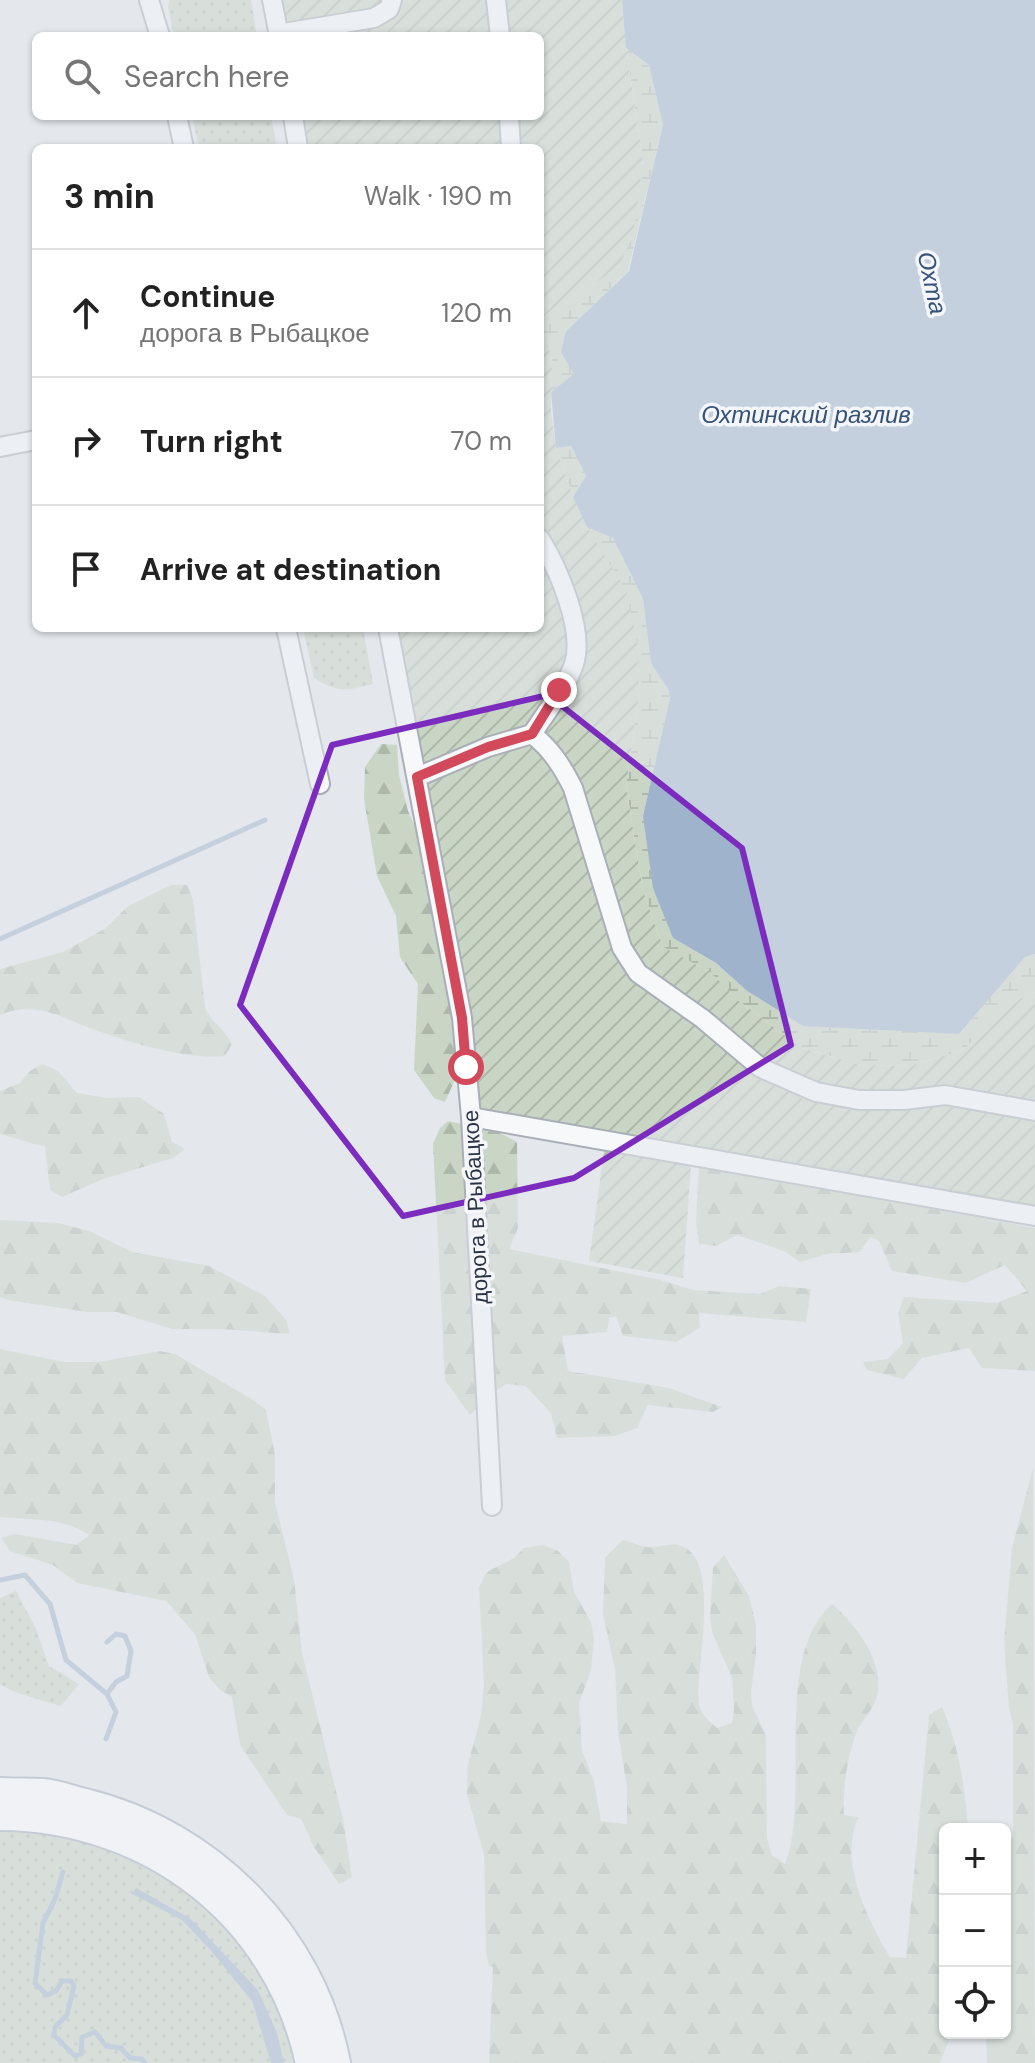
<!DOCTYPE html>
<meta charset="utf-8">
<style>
:root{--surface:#fff;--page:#f2f2f2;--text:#222;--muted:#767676;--line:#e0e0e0}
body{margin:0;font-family:"DM Sans",sans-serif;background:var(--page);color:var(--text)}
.controls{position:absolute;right:24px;bottom:24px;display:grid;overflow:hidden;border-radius:12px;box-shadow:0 2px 6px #0004}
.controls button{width:72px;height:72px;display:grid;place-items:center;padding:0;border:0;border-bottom:2px solid var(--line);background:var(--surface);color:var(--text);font:40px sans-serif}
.stop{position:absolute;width:24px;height:24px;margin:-18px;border:6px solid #d1495b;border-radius:50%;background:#fff}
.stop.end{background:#d1495b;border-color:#fff;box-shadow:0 2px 8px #0008}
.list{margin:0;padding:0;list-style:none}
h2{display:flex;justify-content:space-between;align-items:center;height:104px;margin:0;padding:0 32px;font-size:34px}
h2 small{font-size:26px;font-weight:400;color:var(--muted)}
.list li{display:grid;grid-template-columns:52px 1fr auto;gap:24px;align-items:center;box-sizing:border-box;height:128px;padding:0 32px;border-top:2px solid var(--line)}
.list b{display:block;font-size:30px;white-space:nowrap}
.list p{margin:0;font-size:26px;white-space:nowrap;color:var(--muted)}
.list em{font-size:26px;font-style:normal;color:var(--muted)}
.icon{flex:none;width:44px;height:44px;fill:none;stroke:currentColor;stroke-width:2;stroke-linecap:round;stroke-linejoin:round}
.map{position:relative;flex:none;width:1035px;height:2063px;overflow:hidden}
.search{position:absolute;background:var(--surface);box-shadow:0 2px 6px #0004;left:32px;top:32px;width:512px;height:88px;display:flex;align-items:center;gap:20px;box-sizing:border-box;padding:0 28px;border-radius:12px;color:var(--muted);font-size:30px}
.panel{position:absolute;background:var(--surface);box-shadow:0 2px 6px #0004;left:32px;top:144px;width:512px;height:488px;border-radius:12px}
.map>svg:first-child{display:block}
.grass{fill:url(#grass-dots)}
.forest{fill:url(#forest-firs)}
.wetland{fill:url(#wetland-marsh)}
.garden{fill:url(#garden-furrows)}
.water{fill:#9fb4cc}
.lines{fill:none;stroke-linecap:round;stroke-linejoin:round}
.stream{stroke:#9fb4cc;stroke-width:5}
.street-casing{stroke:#a9aeb7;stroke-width:22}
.primary-casing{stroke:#a3abb8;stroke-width:34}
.street{stroke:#f7f8fa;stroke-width:18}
.primary{stroke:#fff;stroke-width:30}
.route{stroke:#d1495b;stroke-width:10}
.marked{fill:none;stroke:#7b2cbf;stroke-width:6;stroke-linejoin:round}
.labels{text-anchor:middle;stroke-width:7;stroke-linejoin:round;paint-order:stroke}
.street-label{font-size:22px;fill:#2b3445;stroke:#f4f6f9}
.water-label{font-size:24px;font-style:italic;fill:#34527a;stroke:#f4f6f9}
</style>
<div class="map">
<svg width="1035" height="2063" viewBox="0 0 1035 2063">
<defs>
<pattern id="grass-dots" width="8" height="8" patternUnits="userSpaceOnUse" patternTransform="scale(2)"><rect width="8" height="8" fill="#c9d6c5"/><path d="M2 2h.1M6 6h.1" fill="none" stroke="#adb8ab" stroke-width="1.8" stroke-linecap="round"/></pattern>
<pattern id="forest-firs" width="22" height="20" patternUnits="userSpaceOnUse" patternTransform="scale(2)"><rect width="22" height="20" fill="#c9d6c5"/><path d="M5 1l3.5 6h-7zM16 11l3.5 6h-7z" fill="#adb8ab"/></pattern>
<pattern id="wetland-marsh" width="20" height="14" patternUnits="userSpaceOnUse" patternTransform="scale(2)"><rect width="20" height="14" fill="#c9d6c5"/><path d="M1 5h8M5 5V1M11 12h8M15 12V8" fill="none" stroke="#adb8ab"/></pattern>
<pattern id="garden-furrows" width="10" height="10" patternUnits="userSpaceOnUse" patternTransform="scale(2)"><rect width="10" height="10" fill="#c9d6c5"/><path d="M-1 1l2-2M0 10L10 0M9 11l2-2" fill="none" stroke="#adb8ab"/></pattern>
</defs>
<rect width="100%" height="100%" fill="#e4e7ec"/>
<path class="grass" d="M170 0H251L257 36H174L168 6Z
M192 116H271L277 148H199Z
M303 628H363L373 684C346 691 339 693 314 678Z
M16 1591 36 1629 49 1666 79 1684 61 1706 20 1694 0 1685V1598Z
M0 1822H24L160 1864 259 1959 303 2063H0Z"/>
<path class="forest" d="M381 744 397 745 399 775 408 811 422 843 456 1018 458 1073 445 1102 434 1098 414 1070 418 984 400 957 396 916 377 876 364 799 365 767Z
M171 885H187L193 899 205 1008C212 1023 224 1028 232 1044L225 1056C185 1060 128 1042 90 1028 57 1016 36 1001 0 1015V969L63 952 106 928 127 907Z
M42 1064 57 1070 77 1093 107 1098 139 1097 164 1114 172 1142 185 1149 173 1158 103 1179 62 1197 50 1190 45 1147 0 1134V1091L20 1083 30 1071Z
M448 1121 498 1132 517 1142 518 1228 509 1249 661 1280 693 1290 760 1294 779 1286 811 1289 806 1322 699 1313 700 1328 676 1342 623 1336 616 1316 609 1318 607 1332 562 1336 568 1371 669 1388 722 1407 713 1412 648 1405 637 1428 615 1436 557 1438 551 1413 526 1386 506 1384 494 1392 470 1415 445 1380 433 1144 440 1128Z
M699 1166 1035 1228V1371L982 1368 969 1348 922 1358 904 1379 867 1370 863 1362 888 1359 903 1343 898 1313 904 1297 996 1303 1027 1291 1005 1265 966 1283 892 1271 879 1241 870 1237 860 1252 827 1254 800 1262 784 1251 737 1235 716 1246 699 1244 696 1221Z
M0 1220 58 1223 89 1231 132 1252 209 1266 265 1296 286 1320 290 1334 221 1329H172L117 1312H87L8 1300 0 1297Z
M0 1349 65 1362H98L160 1351 175 1354 255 1401 266 1410 275 1455V1502L294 1579 302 1653 343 1819 352 1877 339 1884 314 1847 301 1819 287 1815 240 1745 232 1697 219 1689 209 1677 195 1634 166 1601 77 1583 53 1565 10 1551 1 1538 15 1534 77 1545 89 1535C64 1517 29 1520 0 1517Z
M1033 1468 1035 2063H987L986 2033H1005V1842L1013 1837V1725L1009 1708 1004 1642 1012 1548Z
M623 1540C631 1542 639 1546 647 1547 657 1548 669 1543 679 1545 724 1557 694 1674 699 1704 701 1715 709 1721 717 1728L732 1723 734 1709 732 1678 712 1632 710 1617 713 1568 724 1555 749 1596 756 1625V1656L751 1692 752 1706 766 1735 767 1838 772 1855 785 1864C812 1793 771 1658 832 1604 857 1625 889 1667 875 1702 871 1712 863 1719 858 1729 848 1753 842 1789 844 1815L859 1817C837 1859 868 1920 890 1957L906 1958 929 1715 942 1707C959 1747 965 1786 968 1829H945V2033H952L940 2063H489L493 1967 489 1966 486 1952 484 1854 467 1795 468 1764 481 1716 484 1685 479 1587 487 1572 514 1558 524 1548 543 1545 558 1551 569 1562 574 1592 591 1622 594 1639 591 1670 579 1703 582 1750 594 1782 601 1821 627 1824V1788L618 1731 615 1669 603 1614 605 1558Z"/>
<path class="wetland" d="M626 48 649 65 663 125 628 271 566 331 574 374 551 392 552 355 540 336V325L546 314 573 299 619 266 643 161Z
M571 446 586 476 573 497 556 448Z
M588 527 613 538 643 599 651 663 671 694 643 816 673 938 716 963 746 990 959 1034 1025 957 1035 954V992L1016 1001 963 1050 910 1066 861 1065 802 1048 739 1001 709 972 663 947 643 891 626 786 639 695Z"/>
<path class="garden" d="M269 0H622L626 48 643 161 633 236 619 266 573 299 546 314 540 325V148H298L291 116H540V36H276Z
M540 336 552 354 551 410 556 448 573 497 587 527 626 590 638 646 639 695 626 786 643 891 663 947 710 972 739 1001 802 1048 861 1065 910 1066 963 1050 1016 1001 1035 992V1224L692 1151 683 1278 589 1261 606 1137 475 1110 392 628H540Z"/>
<path class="water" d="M622 0H1035V954L1025 957 959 1034 803 1026 746 990 716 963 673 938 653 888 643 816 671 694 651 663 643 599 613 538 587 527 573 497 586 476 571 446 556 448 551 392 574 374 561 352 566 331 629 271 663 125 649 65 626 48Z
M136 1888 191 1919 258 1990 277 2033 284 2063H271L252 2001 213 1953 182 1920 132 1894Z"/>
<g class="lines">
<path class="stream" d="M0 939 265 820
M0 1580 25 1575 50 1604 66 1660 107 1694 116 1712 106 1739
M107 1694 116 1682 127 1676 131 1651 125 1636 116 1634 107 1642
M63 1872 55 1899 43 1923 35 1983 47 1995 56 1991 62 1981H71L74 1986 67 2015 55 2027 54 2035 75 2056 81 2054 82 2037 95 2032 106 2046 121 2048 130 2058 142 2059 145 2063"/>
<g class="street-casing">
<path id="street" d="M149 0 160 36
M272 0 279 36
M496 0 500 36
M278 34 374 18 389 9 392 0
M177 116 184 148
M293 116 298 148
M509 116 511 148
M0 447 36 440
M540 539C558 568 585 630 574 664 566 688 546 712 532 734 551 749 562 766 573 788L622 948 638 973 703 1019 761 1068 816 1092 859 1100H904L945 1095 1035 1111
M286 628 320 784
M388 628 462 1018 471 1117 492 1506
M417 777 488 747 532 734
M471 1117 1035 1216"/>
</g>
<g class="primary-casing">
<path id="primary" d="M0 1793C14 1794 29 1793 43 1794 57 1795 71 1801 85 1804 210 1835 310 1936 335 2063
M0 1815C151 1816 279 1914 311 2063"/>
</g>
<use href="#street" class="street"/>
<use href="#primary" class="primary"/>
</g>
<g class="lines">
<path class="route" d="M466 1067 462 1018 417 777 488 747 532 734 559 690"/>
</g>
<path d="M0 0H1035V2063H0ZM548 695 742 848 791 1045 574 1178 403 1216 240 1005 332 745Z" fill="#e4e7ec" fill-opacity=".55" fill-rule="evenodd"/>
<path class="marked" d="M548 695 742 848 791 1045 574 1178 403 1216 240 1005 332 745Z"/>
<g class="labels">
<g class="street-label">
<text transform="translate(475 1207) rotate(-93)" y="8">дорога в Рыбацкое</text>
</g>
<g class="water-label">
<text transform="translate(932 283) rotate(78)" y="8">Охта</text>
<text x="806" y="423">Охтинский разлив</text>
</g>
</g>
</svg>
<div class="controls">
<button>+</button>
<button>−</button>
<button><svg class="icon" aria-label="locate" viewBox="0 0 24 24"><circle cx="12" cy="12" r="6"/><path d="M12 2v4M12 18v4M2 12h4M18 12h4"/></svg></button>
</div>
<div class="stop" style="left:466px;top:1067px"></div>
<div class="stop end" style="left:559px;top:690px"></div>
<div class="search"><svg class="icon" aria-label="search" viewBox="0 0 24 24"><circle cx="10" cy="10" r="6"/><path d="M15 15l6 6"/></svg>Search here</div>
<section class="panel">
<h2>3 min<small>Walk · 190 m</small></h2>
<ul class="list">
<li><svg class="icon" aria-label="ahead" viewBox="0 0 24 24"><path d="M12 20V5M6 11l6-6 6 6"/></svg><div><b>Continue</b><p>дорога в Рыбацкое</p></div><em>120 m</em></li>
<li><svg class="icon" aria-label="right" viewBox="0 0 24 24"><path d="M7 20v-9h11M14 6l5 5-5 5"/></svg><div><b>Turn right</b></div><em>70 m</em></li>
<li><svg class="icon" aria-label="arrive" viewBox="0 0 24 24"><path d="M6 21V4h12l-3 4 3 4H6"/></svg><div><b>Arrive at destination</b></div></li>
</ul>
</section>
</div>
